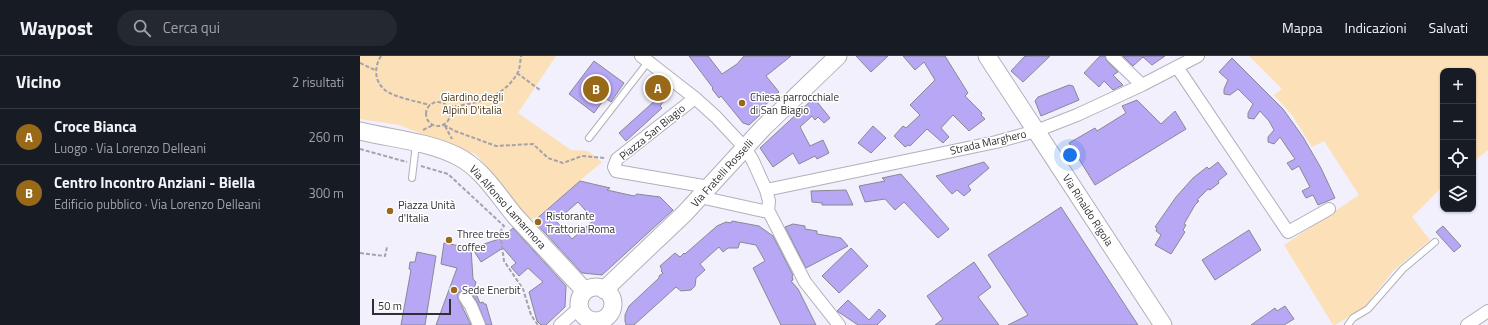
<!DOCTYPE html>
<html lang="it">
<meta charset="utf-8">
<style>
:root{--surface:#171b24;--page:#242831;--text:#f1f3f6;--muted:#9ea1a6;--line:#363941;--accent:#976918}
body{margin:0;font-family:"Titillium Web",sans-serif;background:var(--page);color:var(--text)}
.controls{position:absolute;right:12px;top:12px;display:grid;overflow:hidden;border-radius:8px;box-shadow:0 1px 3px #0004}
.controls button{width:36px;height:36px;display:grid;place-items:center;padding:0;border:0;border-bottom:1px solid var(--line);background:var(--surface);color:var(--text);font:20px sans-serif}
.scale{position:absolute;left:12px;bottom:10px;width:79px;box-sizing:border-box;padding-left:4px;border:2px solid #303034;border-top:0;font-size:11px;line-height:14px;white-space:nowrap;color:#303034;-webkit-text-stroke:3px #fff;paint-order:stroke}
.you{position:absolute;left:710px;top:99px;width:14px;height:14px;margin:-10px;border:3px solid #fff;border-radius:50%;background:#1a73e8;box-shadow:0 0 0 6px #1a73e833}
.badge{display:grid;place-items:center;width:26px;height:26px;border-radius:50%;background:var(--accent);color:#fff;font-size:13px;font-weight:700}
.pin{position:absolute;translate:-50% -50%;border:2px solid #fff;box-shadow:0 1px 4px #0006}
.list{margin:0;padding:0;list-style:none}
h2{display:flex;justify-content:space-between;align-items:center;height:52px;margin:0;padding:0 16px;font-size:17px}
h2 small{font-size:13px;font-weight:400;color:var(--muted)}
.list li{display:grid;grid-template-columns:26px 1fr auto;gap:12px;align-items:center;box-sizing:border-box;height:56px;padding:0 16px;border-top:1px solid var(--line)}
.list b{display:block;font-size:15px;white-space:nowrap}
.list p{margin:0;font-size:13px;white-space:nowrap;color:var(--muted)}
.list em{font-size:13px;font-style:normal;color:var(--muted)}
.icon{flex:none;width:22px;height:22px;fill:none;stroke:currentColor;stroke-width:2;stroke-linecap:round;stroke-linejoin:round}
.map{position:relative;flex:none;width:1128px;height:269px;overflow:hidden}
header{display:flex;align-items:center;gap:24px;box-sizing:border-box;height:56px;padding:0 20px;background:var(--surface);border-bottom:1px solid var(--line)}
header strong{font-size:19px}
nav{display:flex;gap:22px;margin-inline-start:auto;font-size:14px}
.search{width:280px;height:36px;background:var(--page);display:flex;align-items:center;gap:10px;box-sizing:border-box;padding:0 14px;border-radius:22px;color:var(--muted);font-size:15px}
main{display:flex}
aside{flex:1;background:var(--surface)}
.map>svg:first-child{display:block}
.green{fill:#fce0b7}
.building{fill:#b8a7f5;stroke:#898892;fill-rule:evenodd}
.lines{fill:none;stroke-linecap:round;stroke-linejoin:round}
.lane-casing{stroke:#b2b0ba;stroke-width:8}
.street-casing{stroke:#b2b0ba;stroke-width:14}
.secondary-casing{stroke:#b2b0ba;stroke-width:19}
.path{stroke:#a4a2ab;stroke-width:2;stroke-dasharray:4 2;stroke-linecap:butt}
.lane{stroke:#fff;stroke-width:6}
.street{stroke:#fff;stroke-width:12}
.secondary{stroke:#fff;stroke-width:17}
.poi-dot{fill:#976918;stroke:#fff;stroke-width:1.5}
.labels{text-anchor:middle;stroke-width:3;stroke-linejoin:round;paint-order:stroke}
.park-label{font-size:11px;fill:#4b3615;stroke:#fff}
.poi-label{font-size:11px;fill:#303034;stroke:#fff;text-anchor:start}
.street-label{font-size:11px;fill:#303034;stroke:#fff}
</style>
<header>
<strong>Waypost</strong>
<div class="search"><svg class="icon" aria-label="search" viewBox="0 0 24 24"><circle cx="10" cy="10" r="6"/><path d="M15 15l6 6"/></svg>Cerca qui</div>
<nav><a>Mappa</a><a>Indicazioni</a><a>Salvati</a></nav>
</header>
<main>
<aside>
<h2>Vicino<small>2 risultati</small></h2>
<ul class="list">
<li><span class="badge">A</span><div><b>Croce Bianca</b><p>Luogo · Via Lorenzo Delleani</p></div><em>260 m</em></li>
<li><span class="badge">B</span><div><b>Centro Incontro Anziani - Biella</b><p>Edificio pubblico · Via Lorenzo Delleani</p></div><em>300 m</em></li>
</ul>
</aside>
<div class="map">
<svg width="1128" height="269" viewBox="0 0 1128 269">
<rect width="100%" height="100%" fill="#f2f0fc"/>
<path class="green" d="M0 0H196L158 57 211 94 228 95 242 106 176 162 166 164 117 99 39 69 0 63Z
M889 0H1128V94L1113 106V15H1083V130L1052 161 1070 184 1033 215 1005 251 975 269H973L924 189 999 139 964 85 952 91 932 59 914 39 922 33Z"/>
<path class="building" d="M329 0H348L362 18 377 8 384 0H431L406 20 419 36 401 53 399 55 401 58 389 69 383 67 361 40 359 42 352 33 353 32Z
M496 0H528L511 16Z
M543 0H585L608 37 605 40 622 57 621 59 625 63 609 75 593 59 581 72 589 81 583 87 567 73 550 90 548 89 545 91 534 80 543 70 546 72 560 59 550 49 575 24 564 6 555 14Z
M665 0H690L663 26 651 15Z
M740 0H745L747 5 758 16 753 19 763 29 753 34 744 25 739 31 724 17Z
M763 0H805L792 9 783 1 773 10Z
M872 2 923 53 943 81 961 112 975 142 958 149 953 139 946 142 942 135 950 131 939 110 932 114 927 107 935 103 928 93 920 81 914 88 908 86V81L914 74 909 65 900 55 894 63 888 62V57L893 48 878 33 870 39 864 38V33L868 24 859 16Z
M234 5 264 27 251 46 245 42 234 57 209 38Z
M292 19 312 34 300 50 302 52 266 85 259 77 299 41 284 30Z
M709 29 713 30 719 44 681 60 675 45 678 41Z
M454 42 470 62 464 67 458 61 455 64 452 60 440 71 450 90 463 84 469 97 457 103 455 100 439 108 433 97 413 111 400 92Z
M777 44 801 68 815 55 826 73 735 129 709 87 735 72 737 75 766 57 762 50Z
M513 70 526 82 511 97 498 87Z
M624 106 629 112 608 130 611 134 604 140 597 134 592 138 576 120Z
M858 106 867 118 858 125 859 127 850 134 848 133 837 144 839 145 835 149 824 168 826 169 823 174 825 176 811 198 795 189 801 179 796 175 797 172 795 171 816 141 833 122 847 111 849 113Z
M541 118 589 173 578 182 544 146 535 154 525 143 505 146 499 130 525 125 522 122Z
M220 125 250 132 247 134 274 140 277 138 300 141 313 154 242 219 222 217 174 165ZM218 146 234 164 212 183 196 165Z
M486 134 493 149H462V147L452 146 451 135Z
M701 151 778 269H648L668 259 628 199Z
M372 165 399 170 413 180 433 219 432 220 433 224 431 225 438 233 456 269H421L393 212 405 205 396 189 380 186 378 192H368L363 196 359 191 340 208 345 214 336 222 335 230 331 234 321 235 316 231 274 269H266L265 265V259L269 250 299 222V220L303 217 301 215 302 214 300 210 315 197 320 201 324 197 325 198 357 170 366 166 371 167Z
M433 168 445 170V173L457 175V178L481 182 488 190 446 212 425 171Z
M1083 170 1101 190 1094 196 1076 176Z
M153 172 206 230 205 251 186 269H181L177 265 169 236 183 226 168 212 159 220 151 211 156 207 143 192 121 206 112 192 142 182Z
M889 174 901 194 855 224 842 204Z
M84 187 111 192 113 223 116 226 114 233 120 247 123 246 124 248H126L132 269H126L117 246 111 237 105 234 98 237V242L111 269H76L97 212 81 208Z
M491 192 508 210 479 237 462 220Z
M57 196 76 200 65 269H41L51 214 49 213 50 206H55Z
M614 206 631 231 618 241 639 269H575L583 263 567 240Z
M488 244 509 264 519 253 526 260 517 269H498L477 255Z
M925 250 934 263 924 269H891L915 252 917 255Z"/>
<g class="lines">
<g class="lane-casing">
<path id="lane" d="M229 82 288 6
M52 122 56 88
M988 269 993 262 1008 253 1043 213 1075 186"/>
</g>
<g class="street-casing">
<path id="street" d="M281 0 335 42 356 61 385 92 393 105 406 134 409 145 408 154 403 155 340 141
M752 0 782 29
M817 11 928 176 969 153
M335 42 257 103 254 111 256 115 349 131
M406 134 636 86 676 75 717 59 782 29 838 0
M408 154 445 226 479 269
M105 241 111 250 119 269
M200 269 219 252
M1107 269 1128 255"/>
</g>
<g class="secondary-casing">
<path id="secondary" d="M627 0 803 269
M0 75C33 83 66 85 97 100 123 113 138 140 156 161 179 186 202 210 225 235
M219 248a17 17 0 1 1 34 0a17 17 0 1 1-34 0Z
M244 234 325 157 403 72 478 0"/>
</g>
<path class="path" d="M21 0C14 11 14 25 25 34 33 41 59 46 70 49
M0 7 15 14
M157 17 180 34
M66 58a12 12 0 1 1 24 0a12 12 0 1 1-24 0Z
M89 51C114 48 142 43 157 18 160 14 160 6 161 0
M84 69 95 75 136 90 173 88 188 102 203 107 222 100 245 102
M85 70 92 83
M63 74 73 69
M0 93 47 106
M61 110 88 118 144 170 140 176 144 205 163 233 171 259 178 269
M0 197 25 200 27 191"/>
<use href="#lane" class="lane"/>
<use href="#street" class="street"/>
<use href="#secondary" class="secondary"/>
</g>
<g class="poi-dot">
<circle cx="382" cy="47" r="4"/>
<circle cx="30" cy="155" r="4"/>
<circle cx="178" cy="166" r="4"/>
<circle cx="89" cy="184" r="4"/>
<circle cx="94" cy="234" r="4"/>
</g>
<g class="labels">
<g class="park-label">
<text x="112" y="45">Giardino degli<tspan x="112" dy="13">Alpini D'italia</tspan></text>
</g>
<g class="poi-label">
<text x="390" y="45">Chiesa parrocchiale<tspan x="390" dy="13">di San Biagio</tspan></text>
<text x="38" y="153">Piazza Unità<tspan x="38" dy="13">d'Italia</tspan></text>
<text x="186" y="164">Ristorante<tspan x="186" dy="13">Trattoria Roma</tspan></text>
<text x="97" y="182">Three trees<tspan x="97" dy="13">coffee</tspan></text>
<text x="102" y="238">Sede Enerbit</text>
</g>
<g class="street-label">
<text transform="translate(292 76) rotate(-39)" y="4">Piazza San Biagio</text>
<text transform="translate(628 86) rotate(-13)" y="4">Strada Marghero</text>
<text transform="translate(362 117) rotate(-48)" y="4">Via Fratelli Rosselli</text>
<text transform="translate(148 151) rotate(48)" y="4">Via Alfonso Lamarmora</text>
<text transform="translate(728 154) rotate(57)" y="4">Via Rinaldo Rigola</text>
</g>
</g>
</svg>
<div class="controls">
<button>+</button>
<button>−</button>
<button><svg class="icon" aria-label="locate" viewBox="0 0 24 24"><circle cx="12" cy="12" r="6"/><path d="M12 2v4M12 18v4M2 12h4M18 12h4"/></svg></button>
<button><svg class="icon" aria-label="layers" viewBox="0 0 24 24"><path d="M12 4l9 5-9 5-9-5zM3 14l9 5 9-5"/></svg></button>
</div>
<div class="scale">50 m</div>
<div class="you"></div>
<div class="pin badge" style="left:298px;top:32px">A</div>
<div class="pin badge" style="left:236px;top:33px">B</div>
</div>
</main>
